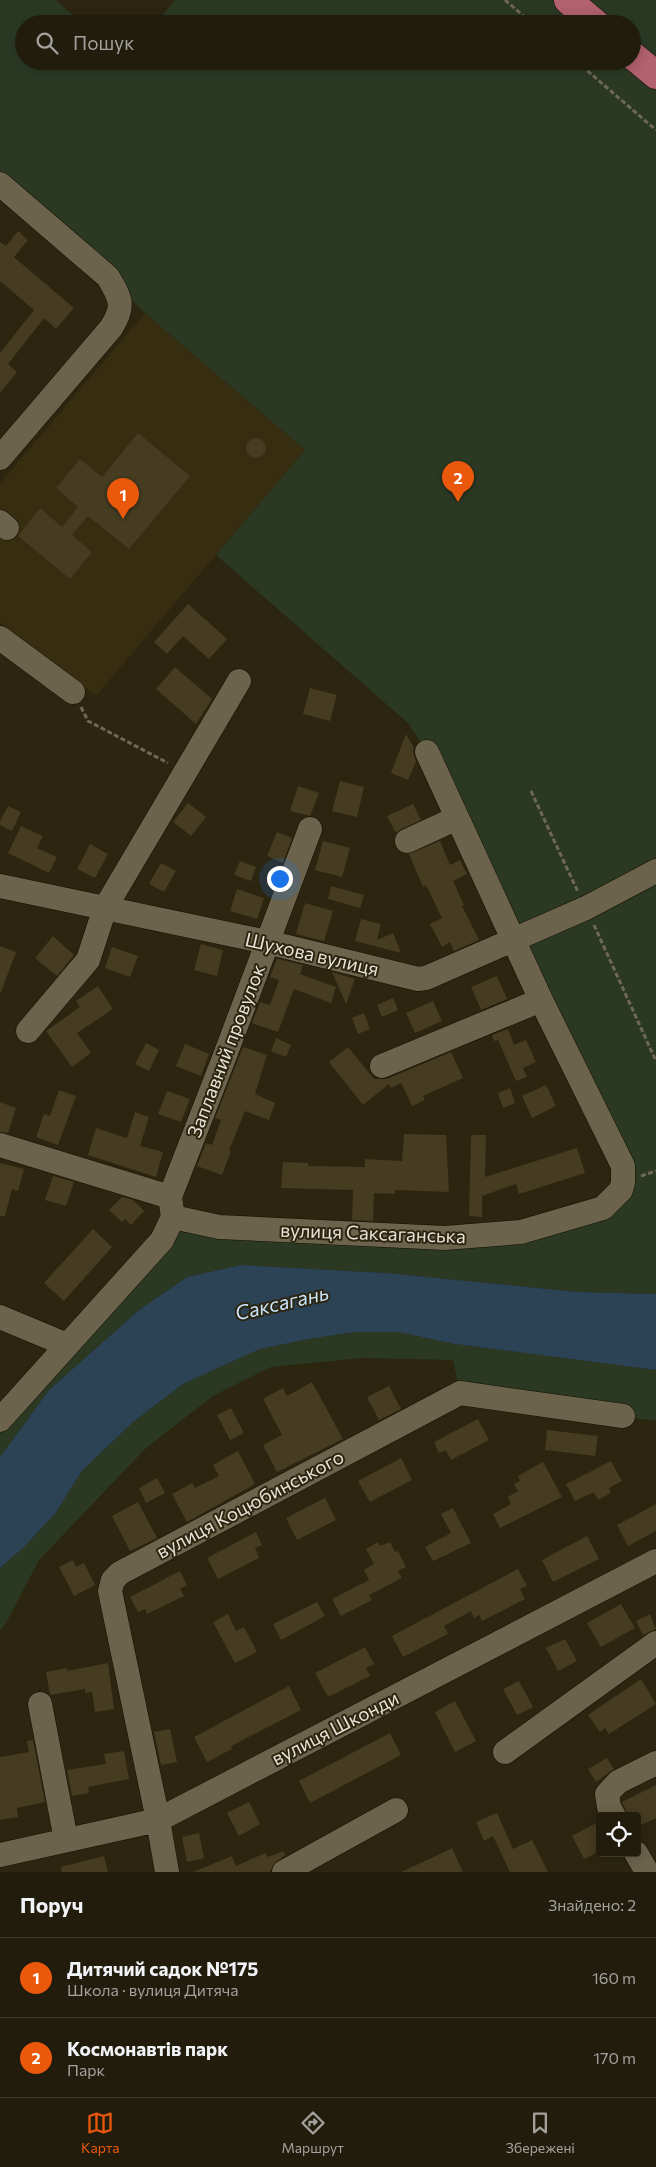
<!DOCTYPE html>
<html lang="uk">
<meta charset="utf-8">
<style>
:root{--surface:#211c0c;--page:#2d291a;--text:#f1f3f6;--muted:#a2a19d;--line:#3e3a2d;--accent:#ea580c}
body{margin:0;font-family:Commissioner,sans-serif;background:var(--page);color:var(--text)}
.controls{position:absolute;right:15px;bottom:15px;display:grid;overflow:hidden;border-radius:5px;box-shadow:0 2px 12px #0003}
.controls button{width:45px;height:45px;display:grid;place-items:center;padding:0;border:0;border-bottom:1px solid var(--line);background:var(--surface);color:var(--text);font:25px sans-serif}
.you{position:absolute;left:279px;top:878px;width:18px;height:18px;margin:-12px;border:4px solid #fff;border-radius:50%;background:#1a73e8;box-shadow:0 0 0 8px #1a73e833}
.badge{display:grid;place-items:center;width:32px;height:32px;border-radius:50%;background:var(--accent);color:#fff;font-size:16px;font-weight:700}
.pin{position:absolute;translate:-50% -41px;filter:drop-shadow(0 1px 2px #0008)}
.pin::after{content:'';position:absolute;top:26px;width:18px;height:15px;background:inherit;clip-path:polygon(0 0,100% 0,50% 100%)}
.list{margin:0;padding:0;list-style:none}
h2{display:flex;justify-content:space-between;align-items:center;height:65px;margin:0;padding:0 20px;font-size:21px}
h2 small{font-size:16px;font-weight:400;color:var(--muted)}
.list li{display:grid;grid-template-columns:32px 1fr auto;gap:15px;align-items:center;box-sizing:border-box;height:80px;padding:0 20px;border-top:1px solid var(--line)}
.list b{display:block;font-size:19px;white-space:nowrap}
.list p{margin:0;font-size:16px;white-space:nowrap;color:var(--muted)}
.list em{font-size:16px;font-style:normal;color:var(--muted)}
.icon{flex:none;width:28px;height:28px;fill:none;stroke:currentColor;stroke-width:2;stroke-linecap:round;stroke-linejoin:round}
.map{position:relative;flex:none;width:656px;height:1872px;overflow:hidden}
.search{position:absolute;background:var(--surface);box-shadow:0 2px 12px #0003;left:15px;right:15px;top:15px;height:55px;display:flex;align-items:center;gap:12px;box-sizing:border-box;padding:0 18px;border-radius:28px;color:var(--muted);font-size:19px}
.sheet{height:225px;background:var(--surface)}
nav{display:flex;justify-content:space-around;align-items:center;box-sizing:border-box;height:70px;border-top:1px solid var(--line);background:var(--surface);font-size:14px;color:var(--muted)}
nav a{display:grid;justify-items:center;gap:2px}
nav .on{color:var(--accent)}
.map>svg:first-child{display:block}
.built{fill:#372d11}
.green{fill:#2b3923}
.water{fill:#2c4255}
.building{fill:#453c21}
.lines{fill:none;stroke-linecap:round;stroke-linejoin:round}
.minor-casing{stroke:#140e00;stroke-width:25}
.major-casing{stroke:#140e00;stroke-width:29}
.path{stroke:#6e6856;stroke-width:3;stroke-dasharray:5 2.5;stroke-linecap:butt}
.minor{stroke:#6b634c;stroke-width:24}
.major{stroke:#b2616d;stroke-width:28}
.labels{text-anchor:middle;stroke-width:4;stroke-linejoin:round;paint-order:stroke}
.street-label{font-size:19px;fill:#e7e2d5;stroke:#2c2510}
.water-label{font-size:20px;font-style:italic;fill:#c8e3fc;stroke:#2c2510}
</style>
<div class="map">
<svg width="656" height="1872" viewBox="0 0 656 1872">
<rect width="100%" height="100%" fill="#2c2510"/>
<path class="built" d="M145 313 305 450 96 696 0 623V483Z"/>
<path class="green" d="M0 0H56L84 24H24V61H632V24H155L175 0H656V1294L578 1292 386 1273 241 1265 187 1277 139 1310 49 1390 0 1457V1420L173 1217 445 1238 603 1208 623 1182 427 752 408 723 216 555 305 450 145 313 108 277 0 184Z
M355 1332H398L455 1344 656 1370V1421L460 1393 453 1360 362 1358 271 1367 213 1396 146 1448 39 1560 7 1621 0 1631V1568L23 1548 55 1514 81 1472 132 1423 183 1384 260 1349 309 1339Z"/>
<path class="water" d="M241 1265 386 1273 578 1292 656 1294V1370L455 1344 398 1332H355L309 1339 260 1349 183 1384 132 1423 81 1472 55 1514 23 1548 0 1568V1457L49 1390 139 1310 187 1277Z"/>
<path class="building" d="M18 231 28 240 14 257 74 308 56 329 44 318 8 364 17 372 0 393V353L34 310 0 281V242L6 246Z
M138 433 190 476 129 549 88 516 72 535 92 552 70 579 18 536 40 508 62 527 78 507 56 488 80 459 102 477Z
M246 448a10 10 0 1 1 20 0a10 10 0 1 1-20 0Z
M188 604 227 639 209 659 183 636 167 654 154 642Z
M175 667 212 699 196 724 156 689Z
M310 688 337 695 330 721 303 714Z
M406 734 414 748 413 751 416 762 408 780 391 773Z
M340 781 364 787 357 817 332 811Z
M298 786 319 793 310 816 290 811Z
M188 803 206 817 191 836 173 822Z
M413 804 421 820 401 829 396 833 387 816Z
M8 806 21 812 12 831 0 825V821Z
M21 826 43 836 37 848 57 857 49 873 8 853Z
M277 832 292 838 283 863 267 856Z
M323 841 350 848 342 877 315 870Z
M440 841 450 865 460 860 467 874 453 881 464 905 462 906 479 940 454 951 450 942 442 947 430 924 442 918 426 885 423 887 409 854Z
M90 844 108 854 95 878 77 869Z
M240 861 256 867 251 881 234 875Z
M161 863 176 871 164 892 149 884Z
M331 886 364 895 360 908 328 899Z
M237 889 264 898 257 919 230 911Z
M305 903 333 911 324 941 296 934Z
M361 919 381 924 377 940 393 933 401 953 355 941Z
M53 936 74 955 57 976 35 958Z
M201 944 223 950 217 976 194 970Z
M0 946 16 952 1 992H0Z
M112 947 138 956 130 977 105 968Z
M277 959 303 965 300 974 336 987 331 1003 294 989 278 1032 252 1023 260 1002 270 1005 279 980 270 977Z
M332 972 355 979 346 1004Z
M497 976 507 999 481 1010 471 987Z
M98 986 113 1009 77 1033 91 1053 72 1067 46 1031 80 1007 76 1001Z
M393 998 398 1010 382 1017 377 1005Z
M433 1001 442 1021 415 1033 406 1013Z
M364 1013 370 1029 358 1034 352 1018Z
M508 1029 514 1045 526 1040 536 1062 523 1068 527 1077 516 1081 498 1040 494 1041 492 1035Z
M276 1038 291 1045 286 1057 271 1051Z
M146 1043 159 1050 149 1071 135 1064Z
M185 1044 209 1054 201 1076 176 1066Z
M243 1047 267 1055 255 1094 275 1103 269 1120 245 1111 229 1151H231L222 1175 197 1166 206 1143 212 1145 221 1120 215 1118Z
M348 1047 374 1079H387L451 1052 463 1078 423 1096 425 1100 412 1106 401 1083 391 1088 389 1084 363 1105 329 1062Z
M546 1085 556 1106 532 1118 522 1096Z
M510 1088 515 1103 503 1108 498 1093Z
M59 1090 76 1096 58 1145 36 1137 44 1114 50 1116Z
M167 1091 190 1099 181 1122 158 1114Z
M0 1102 16 1108 8 1133 0 1132Z
M135 1112 149 1117 140 1146 163 1152 156 1177 88 1155 96 1128 127 1138Z
M404 1134 446 1135 449 1192 395 1190V1194L374 1193 373 1221 352 1220 353 1190 281 1188 283 1162 308 1163V1166L365 1167V1159L402 1161Z
M471 1135H486L485 1177 577 1148 585 1173 519 1194 516 1184 482 1196V1217L469 1216Z
M0 1163 24 1169 18 1191 12 1189 5 1216H0Z
M53 1176 74 1182 66 1206 45 1200Z
M122 1197 133 1200 144 1211 131 1225 125 1219 122 1222 109 1210Z
M93 1229 112 1247 64 1301 44 1283Z
M312 1382 343 1439 277 1472 263 1445 282 1435 263 1399 283 1388 287 1396Z
M389 1386 401 1409 379 1420 367 1397Z
M231 1408 244 1433 230 1440 217 1415Z
M478 1419 489 1440 451 1460 446 1450 439 1453 434 1442Z
M547 1430 598 1436 595 1456 545 1450Z
M238 1451 255 1484 187 1522 172 1494 192 1483 195 1488 219 1476 213 1465Z
M401 1458 412 1480 370 1502 358 1481Z
M611 1461 622 1481 609 1488 611 1493 598 1500 594 1492 575 1501 566 1484Z
M543 1462 562 1497 500 1528 493 1514 511 1504 508 1497 518 1491 514 1484 520 1481 518 1476Z
M157 1478 165 1493 146 1503 139 1488Z
M325 1498 336 1520 297 1540 286 1518Z
M138 1502 157 1538 130 1551 112 1516Z
M656 1504V1531L628 1546 617 1525Z
M453 1508 471 1543 433 1561 425 1547 451 1533 441 1514Z
M256 1532 262 1545 255 1548 259 1558 218 1579 207 1558Z
M587 1536 599 1559 553 1582 542 1560Z
M378 1542 380 1546 390 1542 395 1552 398 1551 406 1567 398 1571 402 1578 369 1595 372 1600 341 1616 332 1599 369 1580 364 1570 374 1564 366 1549Z
M73 1560 76 1567 84 1563 95 1585 74 1596 59 1567Z
M518 1569 527 1586 520 1589 525 1599 482 1621 479 1615 474 1618 471 1611 444 1626 448 1634 403 1657 392 1636Z
M180 1571 187 1585 180 1589 184 1596 147 1614 145 1609 138 1612 130 1597Z
M317 1602 325 1616 281 1640 273 1624Z
M621 1604 635 1628 601 1647 587 1623Z
M228 1614 236 1631 244 1627 257 1652 235 1663 213 1622Z
M650 1614 656 1629 643 1635 636 1621Z
M565 1639 577 1661 558 1671 546 1648Z
M365 1647 374 1664 366 1668 370 1676 328 1697 315 1673Z
M108 1663 114 1709 95 1712 92 1692 85 1693V1689L50 1695 46 1672 67 1668V1671Z
M641 1679 656 1704 609 1734 605 1728 600 1732 588 1715Z
M519 1681 533 1707 517 1715 503 1689Z
M289 1686 301 1710 231 1746 232 1749 207 1762 194 1737Z
M455 1701 476 1741 455 1752 435 1712Z
M170 1729 177 1762 161 1765 154 1732Z
M390 1733 401 1755 310 1803 299 1781Z
M33 1740 45 1802 17 1808 18 1817 0 1820V1757L29 1752 27 1741Z
M124 1751 129 1779 88 1787 89 1793 72 1796 67 1770 106 1764 104 1754Z
M607 1758 614 1769 596 1782 588 1769Z
M656 1785V1818L637 1827V1816H628L622 1802Z
M249 1802 260 1824 239 1836 227 1813Z
M497 1813 513 1849 532 1840 548 1872H510L493 1836 484 1841 476 1822Z
M600 1821V1851L584 1859 572 1836Z
M199 1833 204 1858 187 1862 182 1837Z
M452 1848 463 1872H401L438 1855Z
M283 1851 285 1855 273 1865 270 1872H193L232 1856 236 1866 265 1853 268 1857Z
M104 1856 108 1872H62L61 1867Z"/>
<g class="lines">
<g class="minor-casing">
<path id="minor" d="M0 184 108 277C121 299 125 306 111 328L0 458
M0 522 7 528
M0 638 73 692
M407 841 457 818
M0 886 267 942 418 979 426 978 586 908 656 871
M28 1031 88 960 105 908 239 681
M382 1066 541 1000
M0 1145 170 1197
M173 1217 170 1197 224 1058 310 829
M0 1317 67 1345
M0 1420 162 1240 173 1217 219 1227 445 1238 521 1232 603 1208 621 1190 623 1182V1166L541 1000 427 752
M40 1704 66 1840
M505 1752 656 1643
M614 1816 609 1807 607 1794 618 1782 656 1763
M636 1853 647 1872
M0 1855 158 1820 656 1561
M167 1872 158 1820 110 1591 113 1580 120 1573 460 1393 623 1416
M284 1872 396 1810"/>
</g>
<g class="major-casing">
<path id="major" d="M568 0 596 24
M632 55 656 75"/>
</g>
<path class="path" d="M505 0 533 24
M576 61 656 130
M81 707 88 721 168 763
M531 791 578 892
M594 925 656 1061
M641 1176 656 1171"/>
<use href="#minor" class="minor"/>
<use href="#major" class="major"/>
</g>
<g class="labels">
<g class="street-label">
<text transform="translate(312 954) rotate(13)" y="7">Шухова вулиця</text>
<text transform="translate(226 1051) rotate(-69)" y="7">Заплавний провулок</text>
<text transform="translate(373 1233) rotate(2)" y="7">вулиця Саксаганська</text>
<text transform="translate(250 1504) rotate(-28)" y="7">вулиця Коцюбинського</text>
<text transform="translate(335 1728) rotate(-27)" y="7">вулиця Шконди</text>
</g>
<g class="water-label">
<text transform="translate(282 1303) rotate(-13)" y="7">Саксагань</text>
</g>
</g>
</svg>
<div class="controls">
<button><svg class="icon" aria-label="locate" viewBox="0 0 24 24"><circle cx="12" cy="12" r="6"/><path d="M12 2v4M12 18v4M2 12h4M18 12h4"/></svg></button>
</div>
<div class="you"></div>
<div class="pin badge" style="left:123px;top:519px">1</div>
<div class="pin badge" style="left:458px;top:502px">2</div>
<div class="search"><svg class="icon" aria-label="search" viewBox="0 0 24 24"><circle cx="10" cy="10" r="6"/><path d="M15 15l6 6"/></svg>Пошук</div>
</div>
<section class="sheet">
<h2>Поруч<small>Знайдено: 2</small></h2>
<ul class="list">
<li><span class="badge">1</span><div><b>Дитячий садок №175</b><p>Школа · вулиця Дитяча</p></div><em>160 m</em></li>
<li><span class="badge">2</span><div><b>Космонавтів парк</b><p>Парк</p></div><em>170 m</em></li>
</ul>
</section>
<nav>
<a class="on"><svg class="icon" aria-label="map" viewBox="0 0 24 24"><path d="M3 6l6-2 6 2 6-2v14l-6 2-6-2-6 2zM9 4v14M15 6v14"/></svg>Карта</a>
<a><svg class="icon" aria-label="directions" viewBox="0 0 24 24"><path d="M12 3l9 9-9 9-9-9zM9 14v-3h6M13 9l2 2-2 2"/></svg>Маршрут</a>
<a><svg class="icon" aria-label="saved" viewBox="0 0 24 24"><path d="M7 4h10v16l-5-4-5 4z"/></svg>Збережені</a>
</nav>
